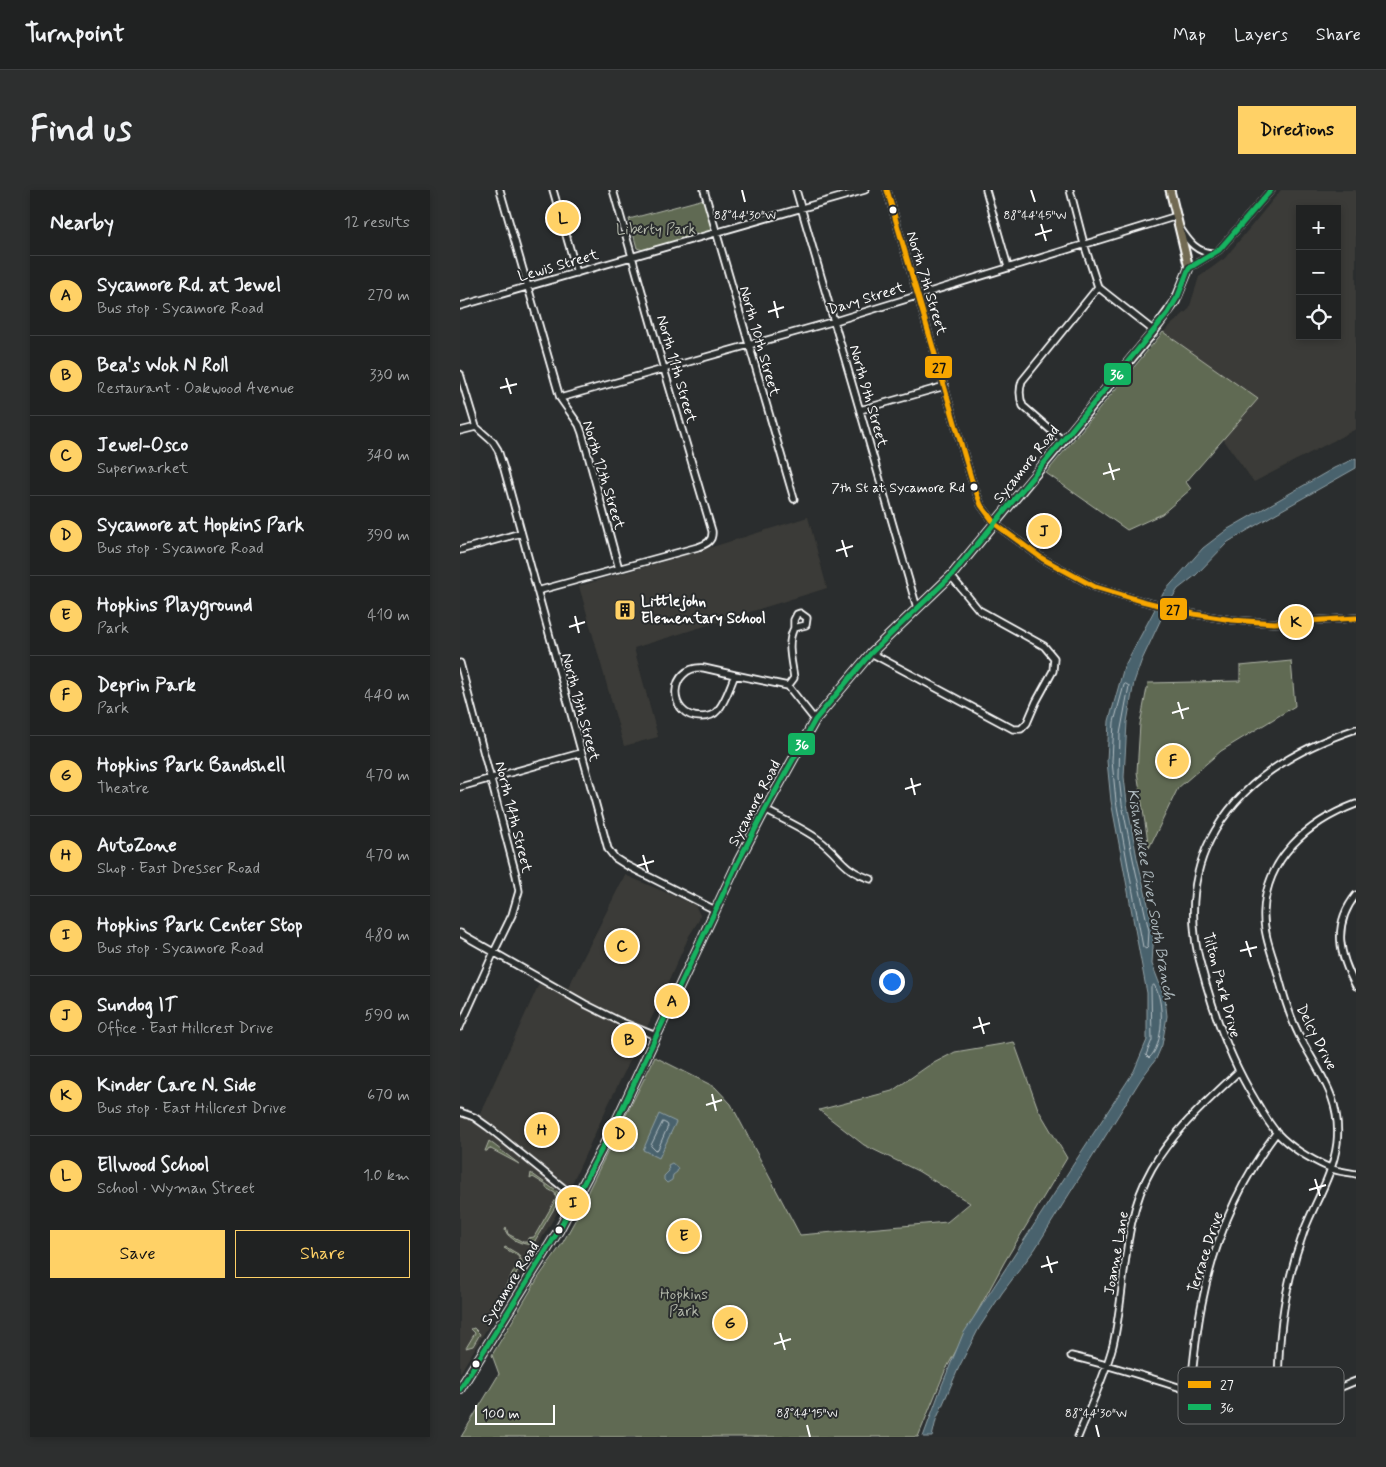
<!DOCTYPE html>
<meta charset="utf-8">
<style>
:root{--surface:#202222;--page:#2d2f2f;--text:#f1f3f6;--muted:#a2a4a5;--line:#3d3f40;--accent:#ffd166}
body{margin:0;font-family:Mynerve,sans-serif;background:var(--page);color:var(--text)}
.controls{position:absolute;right:15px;top:15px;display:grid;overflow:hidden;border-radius:0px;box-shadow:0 2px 8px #0003}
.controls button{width:45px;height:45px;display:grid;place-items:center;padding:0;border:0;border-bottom:1px solid var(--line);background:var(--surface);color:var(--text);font:25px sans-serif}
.scale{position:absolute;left:15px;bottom:12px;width:80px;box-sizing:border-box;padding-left:5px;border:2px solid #fff;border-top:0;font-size:14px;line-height:18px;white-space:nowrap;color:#fff;-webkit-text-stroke:4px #2a2d2e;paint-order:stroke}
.you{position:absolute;left:431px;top:791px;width:18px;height:18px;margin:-12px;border:4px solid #fff;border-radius:50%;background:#1a73e8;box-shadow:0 0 0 8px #1a73e833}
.badge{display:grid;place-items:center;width:32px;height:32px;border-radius:50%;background:var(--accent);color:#111;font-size:16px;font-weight:700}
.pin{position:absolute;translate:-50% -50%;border:2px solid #fff;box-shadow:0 1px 5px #0006}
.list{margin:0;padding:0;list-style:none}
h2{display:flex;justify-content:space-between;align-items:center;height:65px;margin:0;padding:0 20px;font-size:21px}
h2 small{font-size:16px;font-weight:400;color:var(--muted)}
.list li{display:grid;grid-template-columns:32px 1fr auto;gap:15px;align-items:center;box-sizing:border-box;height:80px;padding:0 20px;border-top:1px solid var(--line)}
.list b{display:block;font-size:19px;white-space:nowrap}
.list p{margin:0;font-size:16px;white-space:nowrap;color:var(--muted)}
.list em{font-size:16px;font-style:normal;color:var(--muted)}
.actions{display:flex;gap:10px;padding:15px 20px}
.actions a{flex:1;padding:11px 0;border:1px solid var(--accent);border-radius:0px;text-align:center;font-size:18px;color:var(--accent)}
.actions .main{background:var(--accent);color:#111}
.icon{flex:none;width:28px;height:28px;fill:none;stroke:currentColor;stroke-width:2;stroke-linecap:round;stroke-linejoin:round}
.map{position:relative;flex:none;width:896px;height:1247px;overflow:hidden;border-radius:0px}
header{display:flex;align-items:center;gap:30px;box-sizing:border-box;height:70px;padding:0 25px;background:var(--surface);border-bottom:1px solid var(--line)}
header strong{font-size:24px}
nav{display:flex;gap:28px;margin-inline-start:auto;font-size:18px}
.intro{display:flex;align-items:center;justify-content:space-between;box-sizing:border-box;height:120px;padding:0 30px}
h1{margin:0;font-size:35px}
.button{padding:12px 22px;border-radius:0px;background:var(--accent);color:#111;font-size:18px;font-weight:700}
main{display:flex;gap:30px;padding:0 30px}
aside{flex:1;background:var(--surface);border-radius:0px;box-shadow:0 2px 8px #0003}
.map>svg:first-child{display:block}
.built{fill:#3b3b37;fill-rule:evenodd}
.green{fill:#606b52;stroke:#b0b5a8}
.water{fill:#48626d;stroke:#91a1a7}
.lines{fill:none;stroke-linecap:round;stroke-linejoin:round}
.shore{stroke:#b6c0c5;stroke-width:1}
.minor-casing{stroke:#fff;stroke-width:9}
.major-casing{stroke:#fff;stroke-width:11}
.minor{stroke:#2a2d2e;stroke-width:5.5}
.major{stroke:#726b52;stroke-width:7}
.bus-1-casing{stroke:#2a2d2e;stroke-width:9}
.bus-2-casing{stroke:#2a2d2e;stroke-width:9}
.bus-1{stroke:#f7a600;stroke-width:5}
.bus-2{stroke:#13b361;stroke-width:5}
.ticks{fill:none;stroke:#fff;stroke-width:2}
.bus-dot{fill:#fff;stroke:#2a2d2e;stroke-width:2}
.labels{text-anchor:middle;stroke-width:4;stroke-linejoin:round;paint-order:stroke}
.bus-label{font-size:14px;fill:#fff;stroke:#2a2d2e;text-anchor:end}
.park-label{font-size:15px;fill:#b0b5a8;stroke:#2a2d2e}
.street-label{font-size:15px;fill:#fff;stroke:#2a2d2e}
.poi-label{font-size:15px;font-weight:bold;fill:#fff;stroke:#2a2d2e;text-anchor:start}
.water-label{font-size:16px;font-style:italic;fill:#adb8bd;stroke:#2a2d2e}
.key{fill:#2a2d2e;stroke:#6a6c6d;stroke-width:1}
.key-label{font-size:14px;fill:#fff}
.ticks-label{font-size:12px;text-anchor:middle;fill:#fff;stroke:#2a2d2e;stroke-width:4;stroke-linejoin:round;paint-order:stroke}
.line-badge{stroke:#2a2d2e;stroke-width:2}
.badge-label{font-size:14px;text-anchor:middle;font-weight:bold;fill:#fff}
.pale-badge-label{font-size:14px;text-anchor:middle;font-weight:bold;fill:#111}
</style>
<header>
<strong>Turnpoint</strong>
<nav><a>Map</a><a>Layers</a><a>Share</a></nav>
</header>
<div class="intro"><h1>Find us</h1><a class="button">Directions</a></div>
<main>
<aside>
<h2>Nearby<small>12 results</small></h2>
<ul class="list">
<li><span class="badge">A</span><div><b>Sycamore Rd. at Jewel</b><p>Bus stop · Sycamore Road</p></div><em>270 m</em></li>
<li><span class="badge">B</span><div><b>Bea's Wok N Roll</b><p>Restaurant · Oakwood Avenue</p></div><em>330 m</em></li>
<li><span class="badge">C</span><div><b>Jewel-Osco</b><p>Supermarket</p></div><em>340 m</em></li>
<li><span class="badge">D</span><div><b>Sycamore at Hopkins Park</b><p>Bus stop · Sycamore Road</p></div><em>390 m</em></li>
<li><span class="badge">E</span><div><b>Hopkins Playground</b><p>Park</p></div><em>410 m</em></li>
<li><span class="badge">F</span><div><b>Deprin Park</b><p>Park</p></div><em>440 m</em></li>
<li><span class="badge">G</span><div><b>Hopkins Park Bandshell</b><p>Theatre</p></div><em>470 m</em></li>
<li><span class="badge">H</span><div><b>AutoZone</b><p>Shop · East Dresser Road</p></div><em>470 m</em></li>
<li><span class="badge">I</span><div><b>Hopkins Park Center Stop</b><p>Bus stop · Sycamore Road</p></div><em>480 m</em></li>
<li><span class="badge">J</span><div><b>Sundog IT</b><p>Office · East Hillcrest Drive</p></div><em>590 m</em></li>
<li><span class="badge">K</span><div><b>Kinder Care N. Side</b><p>Bus stop · East Hillcrest Drive</p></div><em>670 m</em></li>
<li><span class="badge">L</span><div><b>Ellwood School</b><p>School · Wyman Street</p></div><em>1.0 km</em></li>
</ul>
<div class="actions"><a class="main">Save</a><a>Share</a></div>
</aside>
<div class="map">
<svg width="896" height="1247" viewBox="0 0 896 1247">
<rect width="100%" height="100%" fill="#2a2d2e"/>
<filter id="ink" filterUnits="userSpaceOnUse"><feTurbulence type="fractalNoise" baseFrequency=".02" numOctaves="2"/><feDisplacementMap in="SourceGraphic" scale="10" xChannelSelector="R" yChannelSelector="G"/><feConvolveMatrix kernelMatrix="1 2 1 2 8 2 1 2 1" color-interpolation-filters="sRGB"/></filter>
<g filter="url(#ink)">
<path class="built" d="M821 0H896V239L794 292 763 249 797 209 703 142 729 119 739 87 765 68ZM840 19H877V146H840Z
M348 327 367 398 174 458 198 547 164 556 119 396 249 358Z
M165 685 235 715 240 725 239 730 229 746 196 819 148 915 102 1015 0 1183V919L11 921 19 926 83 785 108 798Z"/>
<path class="green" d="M244 9 254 40 183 60 177 58 169 29Z
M703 142 798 209 726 292 731 299 702 324 667 340 586 283Z
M831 471 835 516 761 561 718 598 689 658 677 582 680 534 688 493 780 491V476Z
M554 852 578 919 607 968 545 1071 485 1181 458 1247H1L39 1184 32 1165 78 1088 102 1054 118 1025 129 999 195 867 255 897 271 914 340 1045 487 1032 510 1013 458 981 404 955 359 920 432 901 468 876 495 862Z
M29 951 59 974 29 958 27 961H25Z
M71 983 99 1003 101 1007 73 1054C64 1056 48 1049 45 1040L46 1037 48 1044 63 1052H68V1048L74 1047 96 1009 95 1003 86 998V995L73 987 70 989Z
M46 1057 58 1064 63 1073 26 1132 60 1070 58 1066 44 1058Z
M14 1138 20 1144 13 1156 6 1158 15 1143 11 1139Z"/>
<path class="water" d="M896 268V278L813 325 768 352 736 385 718 399 708 414 681 472 674 492 667 532 664 587 667 613 677 668 694 740 692 774 705 808 707 826 702 855 696 869 681 889 575 1059 542 1103 519 1138 499 1177 476 1230 472 1247H463L482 1195 503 1144 674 881 687 850V803L651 611 647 571 649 531 664 477 704 402 743 358 768 339 874 278Z
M199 924 216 932 199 968 183 960Z
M169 944 178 948 174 958 165 954Z
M212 973 218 978 217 982 213 985 212 990 207 993 204 990V986L209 981 208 975Z"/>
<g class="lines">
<path class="shore" d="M666 494 669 496 660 544 659 587 662 614 673 669 689 741 688 757 686 759 683 757 656 611 652 571 654 532 664 495Z
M694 795C705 810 704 856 689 868L686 865 692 850 691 798Z
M203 932 207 934 208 936 198 959 195 960 191 956Z"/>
<g class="minor-casing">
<path id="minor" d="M40 0 100 208 119 235 122 243 159 379
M93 0 117 83
M244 0 334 309
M336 0 457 418
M427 0 511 288 521 315 535 334 583 369 635 397 682 411 734 424 772 430 814 433 896 428
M526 0 548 77
M610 0 624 54 638 97 694 141
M720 38C729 52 737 63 754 63
M729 78 759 60 811 0
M0 116 405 0
M0 184 16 237 33 252 38 260 44 279 148 659 155 668 166 675 255 720
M100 208 375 131 717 26
M400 220 485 196
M0 241 16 237
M602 250 563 216C559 207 559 200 562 191L638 97
M0 360 61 343
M77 401 238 357C247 354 253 351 252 341L204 179 153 0
M340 423 347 428 346 435 334 438V430L337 424Z
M411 463 553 539H561L567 533 576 512 593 481 594 468 584 456 519 420 491 386
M0 473 56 685 59 701 52 725 34 762 0 837
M244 478 275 485C270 496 266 511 258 520 254 525 247 527 241 527 206 527 208 475 244 478Z
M275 485 328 496
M328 496 334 488C332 472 326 453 334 438
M328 496 355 530
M896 539C836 559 780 591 750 650 735 680 731 714 735 746 736 762 742 778 746 794 758 835 772 872 794 908 801 920 808 933 817 943 831 958 852 970 870 978 878 982 888 982 896 984
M0 597 121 563
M305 620C322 629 343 638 359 650 381 666 382 680 411 689
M896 705C872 735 879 765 896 796
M0 743 125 814 159 831 196 846
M0 922 14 927 28 937 116 1008
M611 1166C646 1174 680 1185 715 1196 747 1206 778 1218 812 1216 841 1215 869 1202 896 1191
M730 1201C734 1172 736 1142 742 1113 754 1052 779 992 817 942
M819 1216C816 1156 823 1098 844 1041 855 1012 873 985 877 953 882 908 858 882 839 845 829 825 823 803 817 781 811 762 803 742 804 722 806 668 848 632 896 614
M618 1247C630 1217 645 1186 653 1155 667 1095 661 1032 692 978 714 940 747 912 778 882"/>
</g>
<g class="major-casing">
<path id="major" d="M0 1199 99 1040 154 936 278 672 305 620 355 530 411 463 491 386 694 141 715 112 729 78 710 0"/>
</g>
<use href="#minor" class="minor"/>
<use href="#major" class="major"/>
<g class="bus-1-casing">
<path id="bus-1" d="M427 0 511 288 521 315 535 334 583 369 635 397 682 411 734 424 772 430 814 433 896 428"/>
</g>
<g class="bus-2-casing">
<path id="bus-2" d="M0 1199 99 1040 154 936 278 672 305 620 355 530 411 463 491 386 708 123 718 106 729 78 759 60 811 0"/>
</g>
<use href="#bus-1" class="bus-1"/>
<use href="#bus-2" class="bus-2"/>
</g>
</g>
<path class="ticks" d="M282 0 285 12M571 0 575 12M581 34 586 51M575 45 592 40M314 111 318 128M308 122 324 117M46 188 51 204M40 198 57 194M649 273 654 290M643 284 660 279M382 350 387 367M376 361 393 356M115 426 119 443M109 437 125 432M718 512 723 529M712 523 729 518M451 588 455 605M445 599 461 594M183 665 188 682M177 676 194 671M786 751 791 767M780 761 797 757M519 827 524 844M513 838 530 833M252 904 256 921M246 915 262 910M855 989 860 1006M849 1000 866 995M587 1066 592 1083M581 1077 598 1072M320 1143 325 1160M314 1154 331 1149M347 1235 350 1247M636 1235 639 1247"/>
<defs>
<g id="building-square" transform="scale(1.125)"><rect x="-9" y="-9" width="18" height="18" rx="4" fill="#ffd166" stroke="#2a2d2e"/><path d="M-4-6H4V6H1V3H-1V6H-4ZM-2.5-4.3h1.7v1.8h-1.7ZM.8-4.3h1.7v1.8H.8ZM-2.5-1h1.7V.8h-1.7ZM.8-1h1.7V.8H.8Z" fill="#111"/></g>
</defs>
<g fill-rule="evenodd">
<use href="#building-square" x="165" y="420"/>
</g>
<g class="bus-dot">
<circle cx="433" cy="20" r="4.5"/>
<circle cx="514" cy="297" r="4.5"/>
<circle cx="99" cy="1040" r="4.5"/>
<circle cx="16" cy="1174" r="4.5"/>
</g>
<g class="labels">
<g class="bus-label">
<text x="505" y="302">7th St at Sycamore Rd</text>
</g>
<g class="park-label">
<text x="196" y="44">Liberty Park</text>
<text x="224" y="1109">Hopkins<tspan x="224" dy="17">Park</tspan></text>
</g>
<g class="street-label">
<text transform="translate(98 75) rotate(-16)" y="5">Lewis Street</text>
<text transform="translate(467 93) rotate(73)" y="5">North 7th Street</text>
<text transform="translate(406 108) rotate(-17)" y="5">Davy Street</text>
<text transform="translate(300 151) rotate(74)" y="5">North 10th Street</text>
<text transform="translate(217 179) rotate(74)" y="5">North 11th Street</text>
<text transform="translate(409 206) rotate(74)" y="5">North 9th Street</text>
<text transform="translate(566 274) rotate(-51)" y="5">Sycamore Road</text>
<text transform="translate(144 285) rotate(73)" y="5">North 12th Street</text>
<text transform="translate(121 517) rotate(75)" y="5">North 13th Street</text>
<text transform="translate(294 613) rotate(-62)" y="5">Sycamore Road</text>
<text transform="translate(54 627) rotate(76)" y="5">North 14th Street</text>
<text transform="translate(762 795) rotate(75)" y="5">Tilton Park Drive</text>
<text transform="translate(857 847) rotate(63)" y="5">Delcy Drive</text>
<text transform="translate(745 1062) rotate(-72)" y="5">Terrace Drive</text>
<text transform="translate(656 1063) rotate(-80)" y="5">Joanne Lane</text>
<text transform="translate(50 1093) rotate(-58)" y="5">Sycamore Road</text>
</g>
<g class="poi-label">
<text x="181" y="416">Littlejohn<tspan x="181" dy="17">Elementary School</tspan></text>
</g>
<g class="water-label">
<text transform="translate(692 704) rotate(80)" y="6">Kishwaukee River South Branch</text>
</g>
</g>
<rect x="718" y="1177" width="166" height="57" rx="8" class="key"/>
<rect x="728" y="1191" width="23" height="7" fill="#f7a600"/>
<rect x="728" y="1214" width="23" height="6" fill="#13b361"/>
<g class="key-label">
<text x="760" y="1199">27</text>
<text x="760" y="1222">36</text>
</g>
<g class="ticks-label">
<text x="285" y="29">88°44'30"W</text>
<text x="575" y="29">88°44'45"W</text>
<text x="347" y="1227">88°44'15"W</text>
<text x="636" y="1227">88°44'30"W</text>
</g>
<g class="line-badge">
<rect x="464" y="165" width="29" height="24" rx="5" fill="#f7a600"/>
<rect x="643" y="172" width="29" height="24" rx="5" fill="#13b361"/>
<rect x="699" y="407" width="29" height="24" rx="5" fill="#f7a600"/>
<rect x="327" y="542" width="29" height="24" rx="5" fill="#13b361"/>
</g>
<g class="badge-label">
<text x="657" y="189">36</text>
<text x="342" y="559">36</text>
</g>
<g class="pale-badge-label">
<text x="479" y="182">27</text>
<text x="713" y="424">27</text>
</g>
</svg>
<div class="controls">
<button>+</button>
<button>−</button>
<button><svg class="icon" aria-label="locate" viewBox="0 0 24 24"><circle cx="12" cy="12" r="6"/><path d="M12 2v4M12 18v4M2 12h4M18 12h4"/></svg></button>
</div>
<div class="scale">100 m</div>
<div class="you"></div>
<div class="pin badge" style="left:212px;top:811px">A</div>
<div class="pin badge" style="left:169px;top:850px">B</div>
<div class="pin badge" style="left:162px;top:756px">C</div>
<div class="pin badge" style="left:160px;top:944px">D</div>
<div class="pin badge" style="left:224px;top:1046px">E</div>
<div class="pin badge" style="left:713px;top:571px">F</div>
<div class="pin badge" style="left:270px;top:1133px">G</div>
<div class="pin badge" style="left:82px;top:940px">H</div>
<div class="pin badge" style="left:113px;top:1013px">I</div>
<div class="pin badge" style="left:584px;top:341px">J</div>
<div class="pin badge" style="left:836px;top:432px">K</div>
<div class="pin badge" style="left:103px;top:28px">L</div>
</div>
</main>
